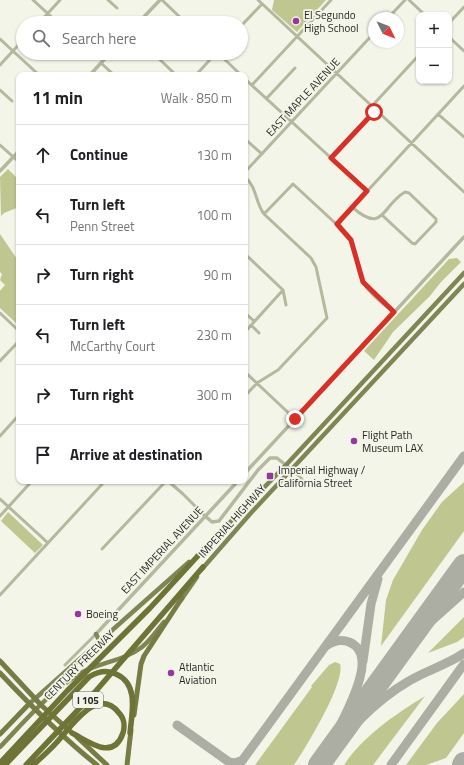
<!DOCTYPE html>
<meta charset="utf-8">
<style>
:root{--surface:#fff;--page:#f6f6f6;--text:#202124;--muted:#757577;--line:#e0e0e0}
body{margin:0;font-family:"Titillium Web",sans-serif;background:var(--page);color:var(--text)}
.controls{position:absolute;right:12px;top:12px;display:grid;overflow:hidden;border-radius:8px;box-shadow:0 1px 3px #0004}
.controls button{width:36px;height:36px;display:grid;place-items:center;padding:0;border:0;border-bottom:1px solid var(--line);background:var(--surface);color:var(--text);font:20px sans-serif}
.compass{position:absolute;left:368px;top:12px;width:36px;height:36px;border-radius:50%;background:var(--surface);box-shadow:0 1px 3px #0004;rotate:133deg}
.stop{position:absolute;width:12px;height:12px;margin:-9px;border:3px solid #d93025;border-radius:50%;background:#fff}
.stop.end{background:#d93025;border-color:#fff;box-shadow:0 1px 4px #0008}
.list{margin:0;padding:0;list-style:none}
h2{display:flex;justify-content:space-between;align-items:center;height:52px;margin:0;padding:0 16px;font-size:17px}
h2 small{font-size:13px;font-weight:400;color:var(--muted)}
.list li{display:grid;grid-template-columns:26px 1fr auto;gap:12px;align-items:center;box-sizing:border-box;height:60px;padding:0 16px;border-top:1px solid var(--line)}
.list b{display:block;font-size:15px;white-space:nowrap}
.list p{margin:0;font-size:13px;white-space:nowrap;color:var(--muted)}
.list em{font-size:13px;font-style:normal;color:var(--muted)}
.icon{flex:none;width:22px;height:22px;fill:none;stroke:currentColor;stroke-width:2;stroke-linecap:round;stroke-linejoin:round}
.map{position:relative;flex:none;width:464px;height:765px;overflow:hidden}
.search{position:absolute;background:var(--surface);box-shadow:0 1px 3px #0004;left:16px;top:16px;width:232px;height:44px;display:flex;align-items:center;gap:10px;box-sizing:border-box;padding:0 14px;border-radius:22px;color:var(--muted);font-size:15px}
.panel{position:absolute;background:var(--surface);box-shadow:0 1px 3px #0004;left:16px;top:72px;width:232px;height:412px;border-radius:8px}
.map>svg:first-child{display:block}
.green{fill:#bfc690}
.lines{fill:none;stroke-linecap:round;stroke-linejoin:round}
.taxiway{stroke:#acaea4;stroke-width:9}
.runway{stroke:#acaea4;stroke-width:22}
.minor{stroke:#b4b89d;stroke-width:3}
.tertiary{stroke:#b4b89d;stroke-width:3.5}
.primary{stroke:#808653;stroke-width:4.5}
.trunk{stroke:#777c44;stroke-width:5}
.motorway{stroke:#6e7336;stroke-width:5.5}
.route{stroke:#d93025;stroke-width:5}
.poi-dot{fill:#9637a0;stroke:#f3f5e9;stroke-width:1.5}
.labels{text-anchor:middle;stroke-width:3.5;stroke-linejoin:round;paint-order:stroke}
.shield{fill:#f3f5e9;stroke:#64645e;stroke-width:1}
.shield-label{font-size:10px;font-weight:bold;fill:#262622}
.poi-label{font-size:11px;fill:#262622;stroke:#f3f5e9;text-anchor:start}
.street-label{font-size:11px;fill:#262622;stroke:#f3f5e9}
</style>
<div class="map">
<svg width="464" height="765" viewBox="0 0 464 765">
<rect width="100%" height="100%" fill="#f3f5e9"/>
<path class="green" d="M274 0H326L297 32 272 10Z
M8 169 19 180V207L4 213 1 216 0 177Z
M0 234 19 262V326L0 308V291L5 285 0 280 2 274 0 272Z
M457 258 461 262 441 282 430 296 393 332 374 360 364 351 449 259Z
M464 482V531L381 646 386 600 393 580 422 530 442 502Z
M8 512 43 545 35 553 1 521Z
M464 617V637L457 642 428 653Z
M335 662 340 664C346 682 305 749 294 765H255L312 687 311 686 329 665Z
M464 694V733L446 758 426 765H406L437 723Z
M425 696 373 765H344C363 736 396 714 425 696Z"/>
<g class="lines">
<path class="taxiway" d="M363 661 371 604 378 579
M384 675 426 626 464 592
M177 725 229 762 235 763 243 760
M326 751C337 732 364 683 362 661 362 653 357 645 349 642 341 639 333 641 326 646
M239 765 464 456
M320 765C346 733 374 701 409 681 427 670 447 665 464 653
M391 765 464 664"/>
<path class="runway" d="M319 765 464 565
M463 765 464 763"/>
<path class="minor" d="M33 0 58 23
M108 0 117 8
M162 0 186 23
M258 0 464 192
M409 0 425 15
M388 18 405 0
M39 23 60 0
M449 23 464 7
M241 26 262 4
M449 37 464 51
M0 39 39 75
M153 53 176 75
M218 53 241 75
M101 63 114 75
M0 65 23 40
M196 75 216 53
M245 79 367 191
M252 85 331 0
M0 90 12 101
M267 98 295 68
M372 106 419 55
M438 114 464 137
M245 139 262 154
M0 145 19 162
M331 158 376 110
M245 172 374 33
M245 177C257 187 255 202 264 214L311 258 316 267 327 318 278 370 257 383 245 396
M352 207C384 235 381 206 405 192L409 193 436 219V222L415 244 412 243 382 215
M264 214 293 184 346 233C358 250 355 266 363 282 369 294 384 304 394 313
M337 224 464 86
M245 254 283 290 286 305
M0 313 19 331
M245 313 254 321
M251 325 259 333
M245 332 283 290
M0 361 19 341
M245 372 295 419
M0 436 19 415
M292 470 302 479
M168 481 183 494
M184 495 205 516
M0 499 48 543
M0 516 32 481
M102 549 166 481
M0 595 105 481
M65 665 96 634"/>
<path class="tertiary" d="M138 23 160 0
M90 75 110 53
M0 171 19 151
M245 473 464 237
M205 516 212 522 219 521 258 470 270 458H277L292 470
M96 634 238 481"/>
<path class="primary" d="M204 549 286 465 464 273
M202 569 250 514 464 284
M181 600 197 577
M96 634 100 642
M29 704 189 562
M0 747C23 723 52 689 81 673 100 662 124 661 142 647 151 640 157 630 164 622"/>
<path class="trunk" d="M0 661 41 705 71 732
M0 673C31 706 62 737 97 765
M134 715 141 664 144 656 182 598
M0 734 29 704
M77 737 107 765
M127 765 131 730"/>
<path class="motorway" d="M0 763 67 691 150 608 206 547
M5 765 89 677C97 672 106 669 116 674 139 684 132 712 130 733
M26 765 95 692 203 567
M33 765C41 758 50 750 57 742 71 727 98 685 119 713 124 718 125 726 123 733 113 762 88 741 72 733"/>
</g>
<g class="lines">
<path class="route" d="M295 419 394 312 363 282 351 240 337 224 367 191 331 158 374 112"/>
</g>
<g class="poi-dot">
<circle cx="296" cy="21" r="4"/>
<circle cx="354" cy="441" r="4"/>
<rect x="266" y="472" width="8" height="8" rx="2"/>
<circle cx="78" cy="614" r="4"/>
<circle cx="171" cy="673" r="4"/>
</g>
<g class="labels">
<rect class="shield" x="73" y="692" width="30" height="16" rx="3"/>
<g class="shield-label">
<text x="88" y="704">I 105</text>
</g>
<g class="poi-label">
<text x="304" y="19">El Segundo<tspan x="304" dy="13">High School</tspan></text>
<text x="362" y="439">Flight Path<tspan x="362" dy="13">Museum LAX</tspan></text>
<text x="278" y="474">Imperial Highway /<tspan x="278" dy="13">California Street</tspan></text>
<text x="86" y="618">Boeing</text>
<text x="179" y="671">Atlantic<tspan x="179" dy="13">Aviation</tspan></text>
</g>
<g class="street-label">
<text transform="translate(303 97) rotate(-47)" y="4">EAST MAPLE AVENUE</text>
<text transform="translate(232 521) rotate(-48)" y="4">IMPERIAL HIGHWAY</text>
<text transform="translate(162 550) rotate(-47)" y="4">EAST IMPERIAL AVENUE</text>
<text transform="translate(79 665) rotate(-45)" y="4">CENTURY FREEWAY</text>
</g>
</g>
</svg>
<div class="controls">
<button>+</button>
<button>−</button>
</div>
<svg class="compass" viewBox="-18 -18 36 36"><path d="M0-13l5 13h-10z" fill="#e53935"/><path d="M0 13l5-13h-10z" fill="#757577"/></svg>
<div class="stop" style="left:374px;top:112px"></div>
<div class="stop end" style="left:295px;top:419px"></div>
<div class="search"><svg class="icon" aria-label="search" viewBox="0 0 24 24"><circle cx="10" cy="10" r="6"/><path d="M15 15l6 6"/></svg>Search here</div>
<section class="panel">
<h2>11 min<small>Walk · 850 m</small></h2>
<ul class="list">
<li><svg class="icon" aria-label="ahead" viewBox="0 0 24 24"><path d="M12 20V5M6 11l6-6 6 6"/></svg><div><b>Continue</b></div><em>130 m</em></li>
<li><svg class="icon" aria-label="left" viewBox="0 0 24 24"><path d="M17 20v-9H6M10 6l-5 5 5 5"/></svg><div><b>Turn left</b><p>Penn Street</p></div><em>100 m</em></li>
<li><svg class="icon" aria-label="right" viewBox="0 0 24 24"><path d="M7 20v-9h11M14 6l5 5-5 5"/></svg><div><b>Turn right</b></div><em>90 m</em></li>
<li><svg class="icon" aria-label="left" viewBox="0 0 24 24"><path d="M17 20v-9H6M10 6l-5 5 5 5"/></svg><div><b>Turn left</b><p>McCarthy Court</p></div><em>230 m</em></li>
<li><svg class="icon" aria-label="right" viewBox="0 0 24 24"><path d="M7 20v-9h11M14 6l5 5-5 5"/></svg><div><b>Turn right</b></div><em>300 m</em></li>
<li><svg class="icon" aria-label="arrive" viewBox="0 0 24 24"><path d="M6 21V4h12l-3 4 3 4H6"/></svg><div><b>Arrive at destination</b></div></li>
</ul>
</section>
</div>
